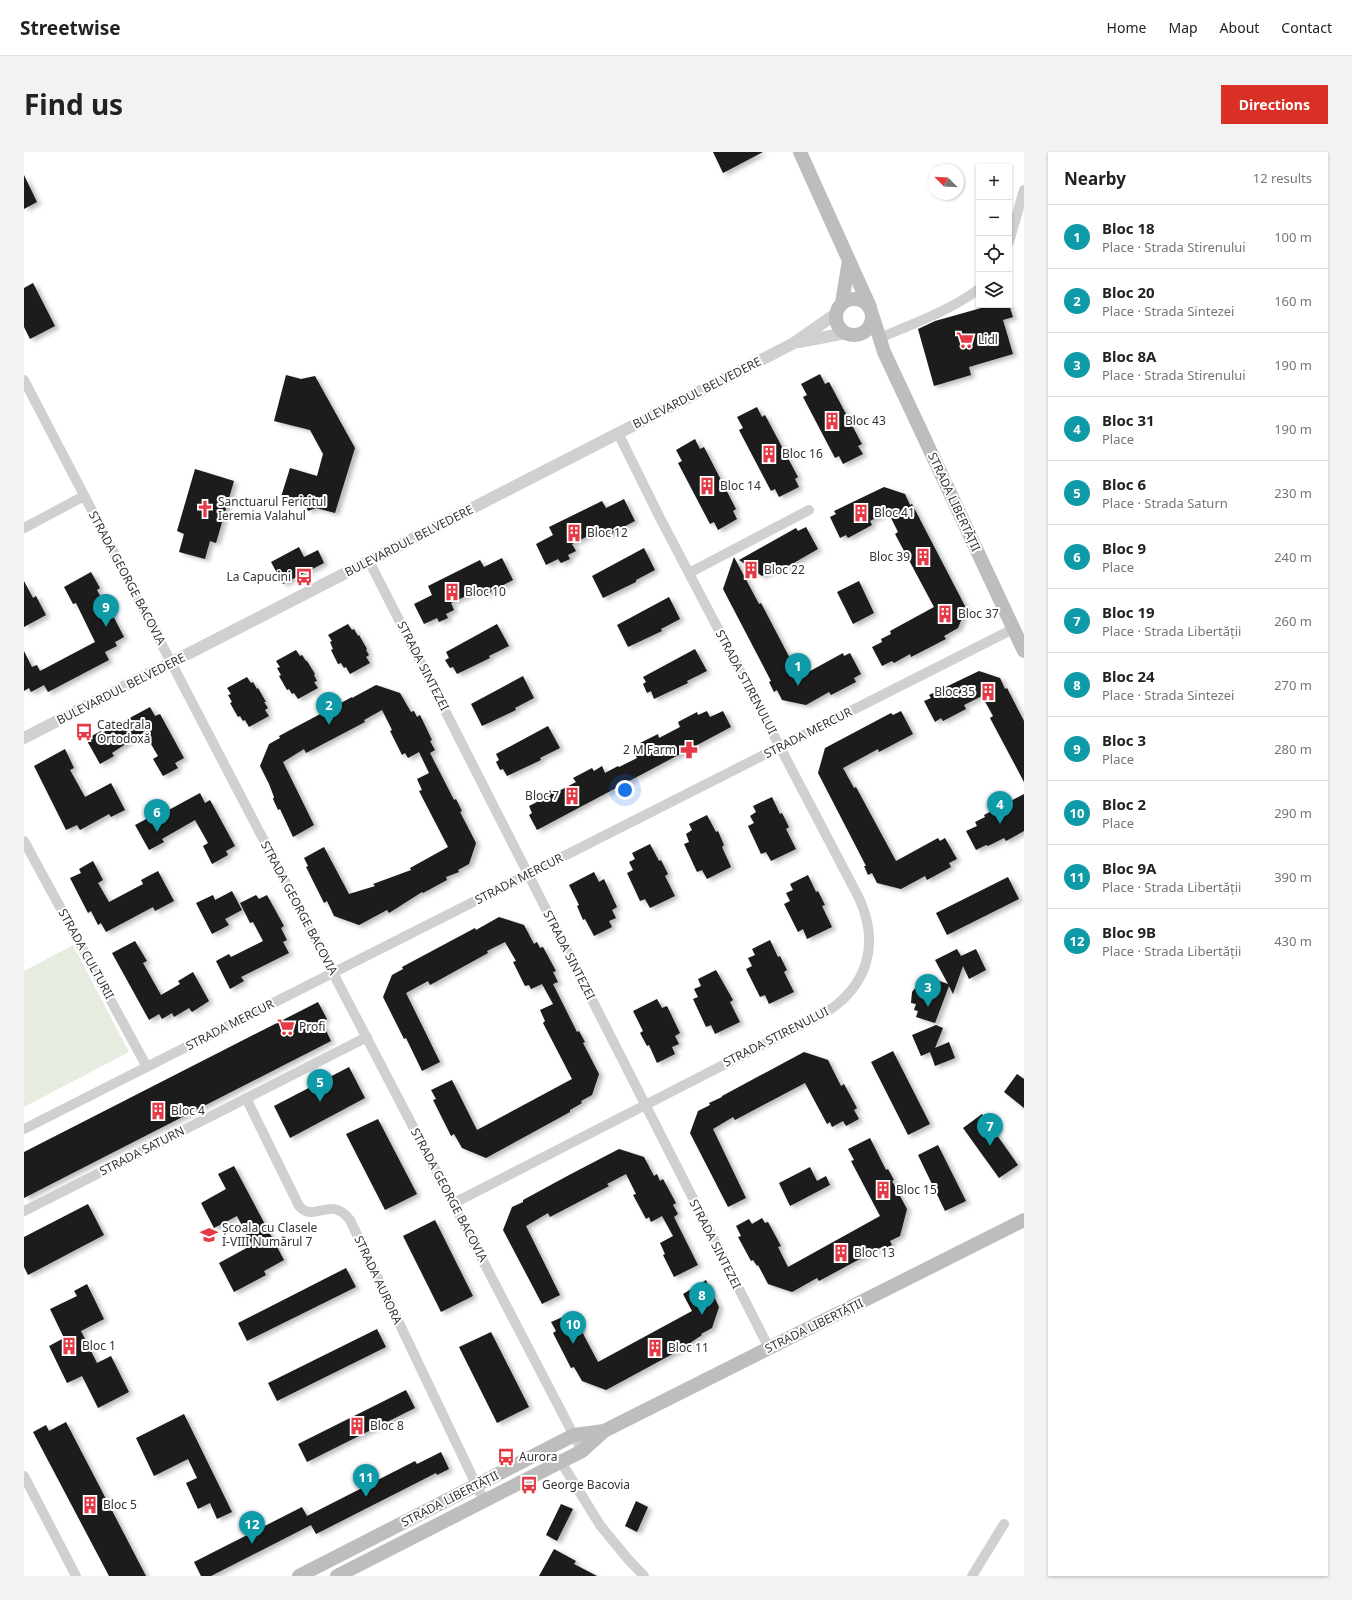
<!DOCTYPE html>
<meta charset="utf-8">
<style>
:root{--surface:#fff;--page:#f2f2f2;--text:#222;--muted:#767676;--line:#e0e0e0;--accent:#d93025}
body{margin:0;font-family:"Noto Sans",sans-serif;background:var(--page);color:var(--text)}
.controls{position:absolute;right:12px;top:12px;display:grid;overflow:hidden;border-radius:0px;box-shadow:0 1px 3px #0004}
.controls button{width:36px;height:36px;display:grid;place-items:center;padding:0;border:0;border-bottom:1px solid var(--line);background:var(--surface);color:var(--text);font:20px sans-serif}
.compass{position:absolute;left:904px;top:12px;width:36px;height:36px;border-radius:50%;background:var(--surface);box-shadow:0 1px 3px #0004;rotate:294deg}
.you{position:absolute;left:601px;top:638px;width:14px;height:14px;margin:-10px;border:3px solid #fff;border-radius:50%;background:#1a73e8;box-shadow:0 0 0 6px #1a73e833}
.badge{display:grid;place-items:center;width:26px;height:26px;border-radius:50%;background:var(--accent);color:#fff;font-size:13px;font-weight:700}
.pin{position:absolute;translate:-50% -33px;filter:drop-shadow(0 1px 2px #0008)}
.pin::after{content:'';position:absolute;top:21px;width:14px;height:12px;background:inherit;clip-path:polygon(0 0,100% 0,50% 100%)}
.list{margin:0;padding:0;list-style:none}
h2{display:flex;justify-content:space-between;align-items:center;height:52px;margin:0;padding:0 16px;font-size:17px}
h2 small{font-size:13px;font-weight:400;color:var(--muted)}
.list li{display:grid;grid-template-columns:26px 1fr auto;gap:12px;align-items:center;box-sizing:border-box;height:64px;padding:0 16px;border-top:1px solid var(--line)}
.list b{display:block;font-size:15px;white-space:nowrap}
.list p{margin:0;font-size:13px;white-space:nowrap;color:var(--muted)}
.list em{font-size:13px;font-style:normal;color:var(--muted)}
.icon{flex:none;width:22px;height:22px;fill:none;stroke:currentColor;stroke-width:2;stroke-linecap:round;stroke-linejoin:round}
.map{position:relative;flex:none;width:1000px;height:1424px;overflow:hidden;border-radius:0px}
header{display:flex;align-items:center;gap:24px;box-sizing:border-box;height:56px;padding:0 20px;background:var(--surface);border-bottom:1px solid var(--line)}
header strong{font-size:19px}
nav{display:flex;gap:22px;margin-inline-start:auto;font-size:14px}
.intro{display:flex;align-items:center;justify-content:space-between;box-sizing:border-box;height:96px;padding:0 24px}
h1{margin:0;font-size:28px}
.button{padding:10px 18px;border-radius:0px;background:var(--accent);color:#fff;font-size:14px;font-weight:700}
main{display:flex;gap:24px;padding:0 24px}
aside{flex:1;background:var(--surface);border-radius:0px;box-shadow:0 1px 3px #0004}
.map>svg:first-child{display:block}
.green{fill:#e6ecdf}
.building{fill:#1a1a1a;filter:url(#shadow)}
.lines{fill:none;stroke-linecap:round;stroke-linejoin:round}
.minor{stroke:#d0d0d0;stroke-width:10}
.tertiary{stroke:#d0d0d0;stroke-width:12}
.secondary{stroke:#bdbdbd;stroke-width:14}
.labels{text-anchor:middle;stroke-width:4;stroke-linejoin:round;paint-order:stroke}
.poi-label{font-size:12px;fill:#333;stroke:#fff;text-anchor:start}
.street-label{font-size:12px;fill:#333;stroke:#fff}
</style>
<header>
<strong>Streetwise</strong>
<nav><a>Home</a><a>Map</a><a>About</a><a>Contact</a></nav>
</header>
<div class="intro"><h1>Find us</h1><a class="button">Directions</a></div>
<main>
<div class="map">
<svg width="1000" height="1424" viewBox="0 0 1000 1424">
<defs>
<filter id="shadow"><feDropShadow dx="4" dy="2.5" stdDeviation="2" flood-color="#0004"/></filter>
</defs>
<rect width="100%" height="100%" fill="#fff"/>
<path class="green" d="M49 793 105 900 0 955V819Z"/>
<path class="building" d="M689 0H739L699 21Z
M0 23 13 50 0 57Z
M9 131 31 174 6 187 0 175V136Z
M968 153H985L989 165 979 168 989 202 945 215 947 223 910 234 894 177 911 169Z
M796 222 801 232 805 230 838 292 834 294 839 302 819 312 815 304 811 306 779 245 783 243 777 232Z
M262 223 277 227 291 224 331 296 311 361 292 356 284 359 281 352 257 345 266 316 293 324 299 302 286 278 250 269Z
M733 255 738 265 741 263 774 325 771 327 775 335 755 345 751 337 747 339 715 278 719 276 713 265Z
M671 287 676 297 680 295 712 357 709 359 713 367 694 378 690 370 686 372 654 311 658 309 652 298Z
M171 317 210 329 192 391 186 389 181 407 155 400 160 382 153 379Z
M860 335 881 342 886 353 888 352 942 456 934 476 920 484 922 487 887 505 886 502 870 511 868 509 858 514 848 495 858 490 857 487 867 482 866 479 910 455 871 382 874 380 864 360 846 369 848 373 824 386 822 383 816 386 806 365 812 362 810 359Z
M600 347 611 369 582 384 578 377 548 392 552 399 544 403 546 407 537 411 534 407 522 413 512 392 529 383 525 375 578 349 582 356Z
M782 375 794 397 761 416 759 413 738 424 715 408 772 376 774 379Z
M275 395 280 405 294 398 300 411 259 432 247 410Z
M620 396 631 418 612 428V430L579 446 568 424Z
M710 405 735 452 737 451 771 516 773 515 777 524 819 501 820 504 826 501 837 522 830 526 832 530 807 543 805 540 782 553 758 548 753 538 750 540 745 530 747 529 699 437Z
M478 406 489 428 460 443 457 437 427 451 430 458 422 462 424 466 415 470 413 466 400 472 390 452 408 443 404 434 456 408 460 415Z
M67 420 76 436 73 438 82 455 84 454 100 485 91 490 93 494 81 500 85 508 24 540 20 533 7 540 5 536 0 539V499L8 515 13 513 16 519 71 490 52 451 49 452 40 435Z
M0 429 9 446 12 444 22 463 0 475Z
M835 429 850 461 829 472 813 440Z
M645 445 656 467 637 477 638 479 604 495 593 473Z
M324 472 328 478 330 477 334 484 335 483 343 497 342 498 345 503 342 505 346 511 326 522 322 515 320 516 317 511 314 512 307 498 309 497 306 490 308 489 304 483Z
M473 472 485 494 465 504 466 506 433 522 429 515 426 516 421 508 425 506 422 500Z
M671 497 683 519 663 529 664 531 630 547 627 539 623 541 619 532 622 530 619 525Z
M272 498 276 504 278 503 282 509H283L291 522 290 523 293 529 290 530 294 536 274 547 270 541 268 542 265 537 263 538 255 524 257 523 253 516 256 515 252 509Z
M955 519 976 526 981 537 983 536 1000 569V630L966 566 969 564 958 544 940 553 942 557 919 569 917 566 911 570 900 549 907 546 905 543Z
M499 524 510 546 491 556 492 558 458 574 447 552Z
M223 525 227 531 229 530 233 537 234 536 242 550H240L244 556 241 558 245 564 225 575 221 568 219 569 216 564 214 565 206 551 208 550 204 543 207 542 203 536Z
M352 533 376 541 387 560 390 559 393 565 396 563 408 588 406 589 411 598 406 601 430 648 432 647 438 659 436 660 452 691 445 712 434 718 435 720 422 725 423 728 399 741 398 740 365 761 363 758 335 773 310 764 303 749 300 751 282 715 284 714 280 706 300 695 325 742 351 734 349 732 387 718 386 716 424 695 395 639 398 638 393 627 405 621 395 600 384 606 381 601 378 603 366 579 368 578 358 558 340 568 341 570 282 601 280 597 259 610 290 673 269 685 256 657 254 658 249 647 250 645 245 632 236 614 245 592 256 586 255 584 328 545V546Z
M126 555 131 564 136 562 160 606 151 611 154 616 139 624 129 607 134 604 120 580 88 601 90 604 76 612 62 587 77 579 78 581Z
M683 559 686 565 699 559 707 575 513 678 505 663 508 661 505 654 513 650 512 647 529 637 531 641 552 630 549 626 568 616 570 619 578 614 581 621 594 614 595 615 613 606 609 599 618 594 616 591 634 582 635 586 656 575 654 570 673 560 674 563Z
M877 559 889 582 855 600 854 597 819 616 830 636 832 635 872 709 914 686 916 689 921 686 933 707 925 711 927 715 903 728 901 724 877 737 853 731 848 721 844 723 840 714H842L794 621 801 596 867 561 869 563Z
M524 574 536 596 516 606 517 608 483 624 479 617 476 618 472 610 475 608 472 602Z
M41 597 50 616 46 618 61 645 87 631 101 658 87 665 85 662 56 678 53 673 42 678 10 614Z
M176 641 181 651 186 648 211 694 202 699 204 703 188 712 179 694 184 691 171 668 138 687 140 690 125 698 111 673 126 665 128 667Z
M1000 642V679L982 689 980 686 964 694 962 693 952 698 942 679 953 674 951 670 961 665 960 663Z
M748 645 756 662 758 661 765 675 762 677 772 697 747 709 742 700 737 702 724 674 730 671 726 664 732 660 729 654Z
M683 663 692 680 694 679 700 693 698 695 707 715 683 727 678 718 673 720 660 692 665 690 662 682 668 678 665 672Z
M626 692 635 709 637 708 644 722 641 724 651 744 626 756 621 747 616 749 603 721 609 718 605 710 611 707 608 701Z
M69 709 79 728 74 731 85 750 119 732 117 728 134 719 150 749 131 759 129 755 82 780 77 771 74 773 67 759 64 761 46 726 57 721 55 717Z
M570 720 575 730 580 727 593 755 588 758 592 766 585 769 588 775 570 784 561 767 559 768 553 754 555 753 545 733Z
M784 723 792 740 794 739 801 753 798 754 808 775 783 787 779 777 774 780 760 752 766 749 762 741 769 738 766 732Z
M984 725 995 747 923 783 912 761Z
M208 739 218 758 201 767 205 773 188 782 172 751 189 743 191 748Z
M232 743 235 747 243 743 260 774 257 776 263 788 259 790 265 801 217 825 220 829 206 837 192 809 205 802 207 805 239 789 229 770 226 771 216 751Z
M475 765 500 773 510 792 513 790 516 796 519 795 532 819 529 820 534 830 529 832 553 880 555 879 561 890 559 891 575 922 568 943 557 949 558 951 546 958V960L462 1006 438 996 430 982 427 984 409 948 412 947 407 938 428 928 453 978 548 927 519 871 521 869 516 858 529 852 518 832 507 837 505 833 501 834 489 810 492 809 481 790 463 799 464 801 406 833 404 829 382 841 416 910 398 919 382 886 380 887 359 845 368 823 379 817 378 815 451 776 452 778Z
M746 788 754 805 756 804 763 818 760 820 770 840 745 852 741 843 736 845 722 817 728 814 724 806 731 803 728 797Z
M111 789 123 809 119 811 137 843 156 832 154 829 169 820 185 849 168 860 165 856 150 865 148 861 138 867 135 862 125 868 88 801Z
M933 797 937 804 952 797 962 818 945 827 939 814 929 842 925 834 911 871 892 865 894 859 890 858 892 852 887 851 888 840 892 835H896L898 829 902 830 904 825 924 832 911 808Z
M692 818 709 848 706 850 716 870 691 882 687 873 682 875 669 847 674 845 670 837 677 834 674 827Z
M633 847 638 856 643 854 656 881 651 884 655 892 648 895 651 902 633 911 625 893 623 894 616 881 619 879 609 859Z
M294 850 303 867 298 870 307 889 0 1046V1000Z
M912 873 919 876 911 896 925 890 931 906 911 914 906 900 897 904 888 883Z
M869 899 906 972 884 983 847 910Z
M780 900 804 908 817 934 820 932 833 956 830 958 835 967 822 974 819 969 808 975 806 970 803 972 781 931 711 968 709 965 689 977 722 1046 704 1055 666 981 674 959 686 953 685 951 698 945V944Z
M325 915 341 946 266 986 250 954Z
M993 922 1000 927V956L980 940Z
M958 962 994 1013 975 1026 939 976Z
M354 967 393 1042 361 1058 322 982Z
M846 986 862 1018 864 1017 870 1028 868 1029 883 1057 876 1084 866 1089 868 1093 859 1097 858 1095 795 1129 793 1126 768 1140 744 1132 734 1113 733 1114 729 1108 727 1109 714 1085 717 1084 712 1074 725 1067 728 1072 738 1066 741 1071 744 1070 757 1094 754 1095 764 1115 856 1064 827 1009 830 1008 824 997Z
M914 993 942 1049 921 1059 894 1003Z
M595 997 620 1005 630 1024 633 1022 636 1029 639 1027 652 1051 649 1053 654 1062 650 1065 674 1113 650 1125 639 1103 641 1102 636 1091 649 1084 638 1064 627 1070 625 1065 622 1067 609 1043 612 1042 602 1022 583 1032 585 1034 526 1065 524 1061 502 1074 536 1143 518 1152 479 1078 488 1055 499 1050V1048L547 1022Z
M210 1014 260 1108 240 1119 242 1123 210 1140 195 1111 228 1093 213 1064 190 1076 177 1051 202 1037 194 1022Z
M786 1015 793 1029 802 1024 806 1033 766 1054 755 1031Z
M64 1052 80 1083 4 1123 0 1115V1085Z
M411 1068 449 1144 417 1160 379 1084Z
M322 1116 332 1135 223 1189 214 1171Z
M682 1128 695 1155 688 1176 677 1182 678 1183 666 1191 667 1192 582 1238 558 1229 550 1215 547 1216 529 1181 532 1179 527 1170 548 1161 574 1210 668 1159 659 1142Z
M63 1132 80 1167 57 1179 73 1211 87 1204 105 1240 74 1256 58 1224 43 1231 25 1194 40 1186 26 1157 53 1144 50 1139Z
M353 1177 362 1195 253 1249 244 1231Z
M467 1180 505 1255 473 1271 435 1195Z
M382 1238 391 1256 283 1310 274 1292Z
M160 1262 208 1360 193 1367 186 1351 174 1357 162 1331 173 1326 164 1307 130 1324 112 1286Z
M42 1270 122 1424H85L9 1280 22 1273 25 1279Z
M417 1300 425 1317 413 1323 412 1321 292 1382 287 1373 187 1424H177L170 1410 278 1355 283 1364 391 1309 393 1312Z
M612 1349 624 1355 613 1380 601 1374Z
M537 1352 549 1357 533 1389 522 1383Z
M530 1397 552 1409 550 1412 573 1424H515Z"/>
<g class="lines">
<path class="minor" d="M985 90 1000 38
M855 186C889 172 925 159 955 137
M0 228 558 1299
M0 376 60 344
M345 409 745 1196
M665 421 785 358
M0 689 123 915
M222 946 275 1054C291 1072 306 1042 326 1068L460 1349
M0 977 989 477
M430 1051 801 861C844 834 856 792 835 746L636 366 594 281
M0 1059 343 885
M537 1310 576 1373 603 1406 620 1424
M0 1324 52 1424
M948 1424 980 1372"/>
<path class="tertiary" d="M775 190 822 181
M0 586 770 191 813 161"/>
<path class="secondary" d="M776 0 846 155
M812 165a18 18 0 1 1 36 0a18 18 0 1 1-36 0Z
M818 151 825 108
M849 165 860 200 1000 499
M275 1424 550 1283 580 1279
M313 1424 558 1299 580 1279 1000 1068"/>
</g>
<defs>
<g id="supermarket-bare" transform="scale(1.38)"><path d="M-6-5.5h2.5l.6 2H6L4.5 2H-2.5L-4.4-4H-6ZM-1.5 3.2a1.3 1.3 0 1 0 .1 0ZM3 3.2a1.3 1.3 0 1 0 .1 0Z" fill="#e63946" stroke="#fff" stroke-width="2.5" paint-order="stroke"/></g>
<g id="building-bare" transform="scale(1.38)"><path d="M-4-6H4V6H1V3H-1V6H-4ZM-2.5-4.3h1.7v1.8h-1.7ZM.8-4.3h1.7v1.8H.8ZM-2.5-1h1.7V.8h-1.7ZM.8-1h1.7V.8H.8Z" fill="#e63946" stroke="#fff" stroke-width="2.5" paint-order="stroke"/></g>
<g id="church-bare" transform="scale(1.38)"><path d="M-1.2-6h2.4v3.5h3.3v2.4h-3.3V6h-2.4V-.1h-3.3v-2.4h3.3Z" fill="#e63946" stroke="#fff" stroke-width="2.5" paint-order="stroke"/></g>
<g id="bus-bare" transform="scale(1.38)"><path d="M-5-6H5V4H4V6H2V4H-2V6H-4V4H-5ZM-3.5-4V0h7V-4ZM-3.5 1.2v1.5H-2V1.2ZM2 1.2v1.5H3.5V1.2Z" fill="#e63946" stroke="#fff" stroke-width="2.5" paint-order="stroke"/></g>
<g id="pharmacy-bare" transform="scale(1.38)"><path d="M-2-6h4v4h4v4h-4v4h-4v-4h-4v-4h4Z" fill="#e63946" stroke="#fff" stroke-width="2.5" paint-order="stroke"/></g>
<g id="school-bare" transform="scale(1.38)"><path d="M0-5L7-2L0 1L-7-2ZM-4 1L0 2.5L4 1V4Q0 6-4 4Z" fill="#e63946" stroke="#fff" stroke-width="2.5" paint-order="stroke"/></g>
</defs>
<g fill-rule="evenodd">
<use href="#supermarket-bare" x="941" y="188"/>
<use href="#building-bare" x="808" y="269"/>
<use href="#building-bare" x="745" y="302"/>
<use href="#building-bare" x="683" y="334"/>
<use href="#church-bare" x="181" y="357"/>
<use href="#building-bare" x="837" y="361"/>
<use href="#building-bare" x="550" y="381"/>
<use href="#building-bare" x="899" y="405"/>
<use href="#building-bare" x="727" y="418"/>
<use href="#bus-bare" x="280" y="425"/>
<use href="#building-bare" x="428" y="440"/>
<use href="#building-bare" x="921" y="462"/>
<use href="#building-bare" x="964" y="540"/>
<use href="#bus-bare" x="60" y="580"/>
<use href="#pharmacy-bare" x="665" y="598"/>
<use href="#building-bare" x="548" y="644"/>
<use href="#supermarket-bare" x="262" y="875"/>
<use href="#building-bare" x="134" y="959"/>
<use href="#building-bare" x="859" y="1038"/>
<use href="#school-bare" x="185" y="1083"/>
<use href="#building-bare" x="817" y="1101"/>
<use href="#building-bare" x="45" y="1194"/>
<use href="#building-bare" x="631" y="1196"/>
<use href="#building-bare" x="333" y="1274"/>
<use href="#bus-bare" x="482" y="1305"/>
<use href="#bus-bare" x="505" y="1333"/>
<use href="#building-bare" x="66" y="1353"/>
</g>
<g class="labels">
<g class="poi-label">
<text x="954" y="192">Lidl</text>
<text x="821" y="273">Bloc 43</text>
<text x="758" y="306">Bloc 16</text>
<text x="696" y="338">Bloc 14</text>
<text x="194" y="354">Sanctuarul Fericitul<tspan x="194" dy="14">Ieremia Valahul</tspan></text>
<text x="850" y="365">Bloc 41</text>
<text x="563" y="385">Bloc 12</text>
<text x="886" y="409" text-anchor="end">Bloc 39</text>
<text x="740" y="422">Bloc 22</text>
<text x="267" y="429" text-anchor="end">La Capucini</text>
<text x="441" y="444">Bloc 10</text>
<text x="934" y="466">Bloc 37</text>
<text x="951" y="544" text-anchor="end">Bloc 35</text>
<text x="73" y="577">Catedrala<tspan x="73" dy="14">Ortodoxă</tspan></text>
<text x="652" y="602" text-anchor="end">2 M Farm</text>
<text x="535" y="648" text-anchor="end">Bloc 7</text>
<text x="275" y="879">Profi</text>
<text x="147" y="963">Bloc 4</text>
<text x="872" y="1042">Bloc 15</text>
<text x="198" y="1080">Școala cu Clasele<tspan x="198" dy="14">I-VIII Numărul 7</tspan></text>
<text x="830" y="1105">Bloc 13</text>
<text x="58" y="1198">Bloc 1</text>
<text x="644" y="1200">Bloc 11</text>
<text x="346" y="1278">Bloc 8</text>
<text x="495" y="1309">Aurora</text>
<text x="518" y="1337">George Bacovia</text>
<text x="79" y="1357">Bloc 5</text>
</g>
<g class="street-label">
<text transform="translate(673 241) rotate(-27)" y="4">BULEVARDUL BELVEDERE</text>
<text transform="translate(930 350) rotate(65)" y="4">STRADA LIBERTĂȚII</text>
<text transform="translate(385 389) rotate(-27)" y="4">BULEVARDUL BELVEDERE</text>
<text transform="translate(103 426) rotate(62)" y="4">STRADA GEORGE BACOVIA</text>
<text transform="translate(399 514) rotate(63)" y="4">STRADA SINTEZEI</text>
<text transform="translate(722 530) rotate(62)" y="4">STRADA STIRENULUI</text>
<text transform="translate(97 537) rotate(-27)" y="4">BULEVARDUL BELVEDERE</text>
<text transform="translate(784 581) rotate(-27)" y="4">STRADA MERCUR</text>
<text transform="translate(495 727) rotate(-27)" y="4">STRADA MERCUR</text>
<text transform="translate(275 756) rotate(62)" y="4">STRADA GEORGE BACOVIA</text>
<text transform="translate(62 802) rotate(61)" y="4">STRADA CULTURII</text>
<text transform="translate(545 803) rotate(63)" y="4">STRADA SINTEZEI</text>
<text transform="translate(206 873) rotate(-27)" y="4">STRADA MERCUR</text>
<text transform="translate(752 885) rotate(-27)" y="4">STRADA STIRENULUI</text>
<text transform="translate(118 999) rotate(-27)" y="4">STRADA SATURN</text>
<text transform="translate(425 1043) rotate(62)" y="4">STRADA GEORGE BACOVIA</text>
<text transform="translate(691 1092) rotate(63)" y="4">STRADA SINTEZEI</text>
<text transform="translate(354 1128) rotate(65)" y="4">STRADA AURORA</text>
<text transform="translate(790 1174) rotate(-26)" y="4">STRADA LIBERTĂȚII</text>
<text transform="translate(426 1347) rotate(-27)" y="4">STRADA LIBERTĂȚII</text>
</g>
</g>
</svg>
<div class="controls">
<button>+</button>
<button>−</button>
<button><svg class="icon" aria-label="locate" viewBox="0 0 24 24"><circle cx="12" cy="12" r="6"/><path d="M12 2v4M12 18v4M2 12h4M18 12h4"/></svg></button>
<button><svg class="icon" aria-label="layers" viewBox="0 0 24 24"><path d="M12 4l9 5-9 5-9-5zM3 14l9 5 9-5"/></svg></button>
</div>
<svg class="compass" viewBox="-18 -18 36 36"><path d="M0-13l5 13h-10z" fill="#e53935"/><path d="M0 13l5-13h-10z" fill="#767676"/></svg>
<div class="you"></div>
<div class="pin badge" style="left:774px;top:534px;background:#0f9aa8">1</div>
<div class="pin badge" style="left:305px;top:573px;background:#0f9aa8">2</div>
<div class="pin badge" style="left:904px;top:855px;background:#0f9aa8">3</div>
<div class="pin badge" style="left:976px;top:672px;background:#0f9aa8">4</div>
<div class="pin badge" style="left:296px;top:950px;background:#0f9aa8">5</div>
<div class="pin badge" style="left:133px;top:680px;background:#0f9aa8">6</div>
<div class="pin badge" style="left:966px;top:994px;background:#0f9aa8">7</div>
<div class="pin badge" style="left:678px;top:1163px;background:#0f9aa8">8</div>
<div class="pin badge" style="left:82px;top:475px;background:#0f9aa8">9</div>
<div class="pin badge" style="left:549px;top:1192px;background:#0f9aa8">10</div>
<div class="pin badge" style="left:342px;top:1345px;background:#0f9aa8">11</div>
<div class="pin badge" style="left:228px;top:1392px;background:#0f9aa8">12</div>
</div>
<aside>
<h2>Nearby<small>12 results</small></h2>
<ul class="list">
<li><span class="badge" style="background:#0f9aa8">1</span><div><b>Bloc 18</b><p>Place · Strada Stirenului</p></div><em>100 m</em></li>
<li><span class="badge" style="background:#0f9aa8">2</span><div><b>Bloc 20</b><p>Place · Strada Sintezei</p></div><em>160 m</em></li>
<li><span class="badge" style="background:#0f9aa8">3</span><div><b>Bloc 8A</b><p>Place · Strada Stirenului</p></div><em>190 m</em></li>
<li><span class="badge" style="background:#0f9aa8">4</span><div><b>Bloc 31</b><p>Place</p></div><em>190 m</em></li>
<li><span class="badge" style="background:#0f9aa8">5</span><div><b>Bloc 6</b><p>Place · Strada Saturn</p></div><em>230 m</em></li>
<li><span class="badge" style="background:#0f9aa8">6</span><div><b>Bloc 9</b><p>Place</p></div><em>240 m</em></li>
<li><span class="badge" style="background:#0f9aa8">7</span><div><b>Bloc 19</b><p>Place · Strada Libertății</p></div><em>260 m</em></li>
<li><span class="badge" style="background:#0f9aa8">8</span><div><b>Bloc 24</b><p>Place · Strada Sintezei</p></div><em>270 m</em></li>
<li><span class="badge" style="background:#0f9aa8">9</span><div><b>Bloc 3</b><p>Place</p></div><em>280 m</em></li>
<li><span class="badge" style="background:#0f9aa8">10</span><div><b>Bloc 2</b><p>Place</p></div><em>290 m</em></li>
<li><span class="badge" style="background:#0f9aa8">11</span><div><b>Bloc 9A</b><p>Place · Strada Libertății</p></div><em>390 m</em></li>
<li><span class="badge" style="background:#0f9aa8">12</span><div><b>Bloc 9B</b><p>Place · Strada Libertății</p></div><em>430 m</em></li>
</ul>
</aside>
</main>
